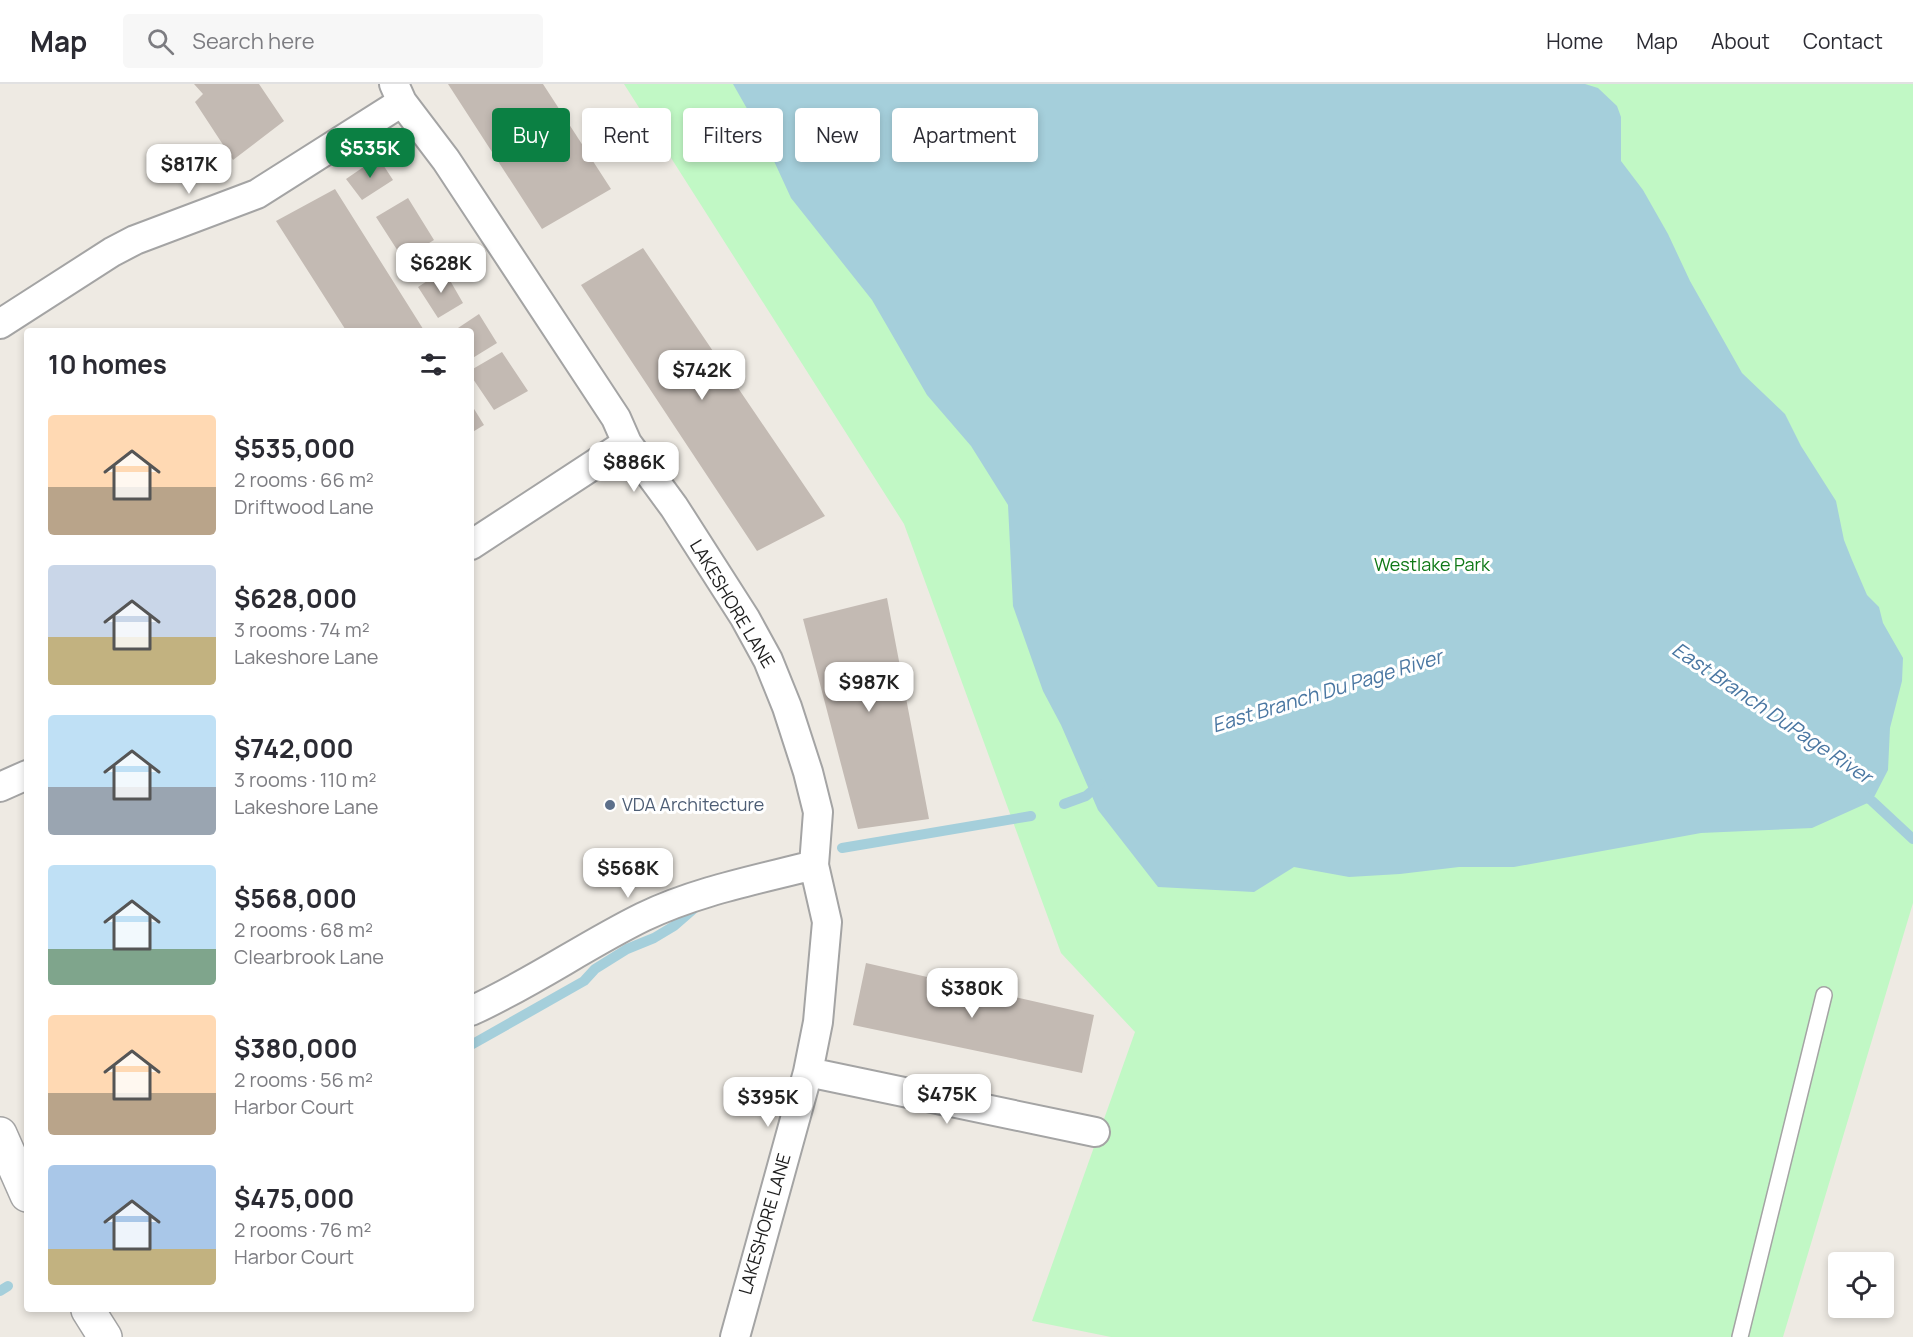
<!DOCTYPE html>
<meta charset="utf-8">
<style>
:root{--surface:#fff;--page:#f7f7f7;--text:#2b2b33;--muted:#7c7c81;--line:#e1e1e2;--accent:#0b8043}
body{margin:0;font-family:Manrope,sans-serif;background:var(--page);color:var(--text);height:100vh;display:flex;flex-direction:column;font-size:22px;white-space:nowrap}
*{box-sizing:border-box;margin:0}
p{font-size:20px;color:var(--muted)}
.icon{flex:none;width:33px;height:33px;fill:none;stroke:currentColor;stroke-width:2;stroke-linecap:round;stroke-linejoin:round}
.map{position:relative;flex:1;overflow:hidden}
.panel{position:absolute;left:24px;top:244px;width:450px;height:984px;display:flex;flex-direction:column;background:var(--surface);border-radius:6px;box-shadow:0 3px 9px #0003}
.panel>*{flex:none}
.top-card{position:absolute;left:492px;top:24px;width:570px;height:54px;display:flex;gap:12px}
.tools{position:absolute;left:1828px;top:1168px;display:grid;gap:12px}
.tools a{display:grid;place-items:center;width:66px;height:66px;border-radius:6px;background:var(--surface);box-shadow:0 3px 9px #0003;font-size:30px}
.price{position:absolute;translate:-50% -51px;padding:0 14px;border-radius:12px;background:#fff;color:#222;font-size:20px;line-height:39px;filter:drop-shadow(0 2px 3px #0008)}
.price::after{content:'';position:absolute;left:50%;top:36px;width:18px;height:14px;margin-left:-9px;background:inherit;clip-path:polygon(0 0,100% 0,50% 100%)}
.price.current{background:var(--accent);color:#fff}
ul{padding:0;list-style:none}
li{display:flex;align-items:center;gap:18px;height:150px;padding:0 24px}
li span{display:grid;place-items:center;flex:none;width:168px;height:120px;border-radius:6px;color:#555}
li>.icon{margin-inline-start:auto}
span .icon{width:72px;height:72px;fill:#fffc;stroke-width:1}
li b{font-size:26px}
h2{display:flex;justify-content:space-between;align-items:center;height:72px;padding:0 24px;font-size:26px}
.chip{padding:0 21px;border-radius:6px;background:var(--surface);box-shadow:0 3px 9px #0003;font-size:21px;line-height:54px}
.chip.current{background:var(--accent);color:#fff}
header{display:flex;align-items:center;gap:36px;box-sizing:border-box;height:84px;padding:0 30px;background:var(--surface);border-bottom:2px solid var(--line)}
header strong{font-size:28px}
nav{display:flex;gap:33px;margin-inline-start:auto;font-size:21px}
.search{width:420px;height:54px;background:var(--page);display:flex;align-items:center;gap:15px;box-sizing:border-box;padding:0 21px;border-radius:6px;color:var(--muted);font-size:22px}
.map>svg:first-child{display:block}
.park{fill:#c1f8c5}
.water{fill:#a5cfdb}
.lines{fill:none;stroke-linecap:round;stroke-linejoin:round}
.stream{stroke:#a5cfdb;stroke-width:10}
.building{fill:#c3bab3}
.service-casing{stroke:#a4a4a4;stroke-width:18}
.minor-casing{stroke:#a4a4a4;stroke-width:32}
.tertiary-casing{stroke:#a4a4a4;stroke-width:36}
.service{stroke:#fff;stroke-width:15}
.minor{stroke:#fff;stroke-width:28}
.tertiary{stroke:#fff;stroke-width:33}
.service-dot{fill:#5c6f8a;stroke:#fff;stroke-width:2}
.labels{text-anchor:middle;stroke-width:6;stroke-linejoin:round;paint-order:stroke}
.park-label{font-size:18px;fill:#0f7816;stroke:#fff}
.street-label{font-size:18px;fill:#1d1d1d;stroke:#fff}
.service-label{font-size:18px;fill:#4e5e75;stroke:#fff;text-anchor:start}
.water-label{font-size:20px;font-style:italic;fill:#4a77a2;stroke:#fff}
</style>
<header>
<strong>Map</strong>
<div class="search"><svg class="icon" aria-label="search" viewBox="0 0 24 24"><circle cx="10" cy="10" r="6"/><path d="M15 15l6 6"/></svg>Search here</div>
<nav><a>Home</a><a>Map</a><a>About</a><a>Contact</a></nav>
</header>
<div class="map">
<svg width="1913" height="1253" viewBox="0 0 1913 1253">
<rect width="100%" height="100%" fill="#eeeae3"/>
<path class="park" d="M 624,0 L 1913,0 L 1913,819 L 1783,1253 L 1111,1253 L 1032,1237 L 1135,948 L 1061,869 L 904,440 Z"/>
<path class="water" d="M 733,0 L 1585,0 L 1598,4 L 1617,22 L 1621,33 L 1621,77 L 1643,106 L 1668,150 L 1690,197 L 1742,289 L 1785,330 L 1801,362 L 1836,417 L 1844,456 L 1852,476 L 1867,511 L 1879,523 L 1883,539 L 1903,574 L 1902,597 L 1890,644 L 1888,686 L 1872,717 L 1812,744 L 1701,749 L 1514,783 L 1459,783 L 1400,790 L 1349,793 L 1294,783 L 1254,808 L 1158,803 L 1098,726 L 1061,641 L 1043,607 L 1013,522 L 1008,421 L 971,362 L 927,311 L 872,216 L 791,114 L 762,51 Z"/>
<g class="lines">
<path class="stream" d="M 1862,710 L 1872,717 L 1913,755
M 1064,720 L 1086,712 L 1100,700
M 842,764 L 1031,732
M 471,961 L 584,897 L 595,885 L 627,865 L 654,854 L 674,842 L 697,822
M 0,1207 L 8,1202"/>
</g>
<path class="building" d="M 194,0 L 259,0 L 284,37 L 233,76 L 195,18 L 203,10 Z
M 448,0 L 543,0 L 611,105 L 542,145 Z
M 378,73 L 393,96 L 362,116 L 346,95 Z
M 335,105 L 425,248 L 347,248 L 276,137 Z
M 408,114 L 434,156 L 403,175 L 376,133 Z
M 643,164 L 825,432 L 757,467 L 581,201 Z
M 444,186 L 463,219 L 438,234 L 418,203 Z
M 479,230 L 497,259 L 471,275 L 471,248 L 452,248 Z
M 502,268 L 528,307 L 494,326 L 471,292 L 471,286 Z
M 471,320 L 484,341 L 471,349 Z
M 887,514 L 929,735 L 858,745 L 803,535 Z
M 866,879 L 1094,931 L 1082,989 L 853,941 Z"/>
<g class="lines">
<g class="service-casing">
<path id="service" d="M 1740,1253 L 1824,911"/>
</g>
<g class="minor-casing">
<path id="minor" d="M 394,0 L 402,18 L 446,76 L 616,334 L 627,359 L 674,423 L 745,534 L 768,576 L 787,623 L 808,688 L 818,728 L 814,781 L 827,838 L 818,938 L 808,988 L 735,1253
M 0,240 L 112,168 L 135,156 L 257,110 L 402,18
M 471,461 L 627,359
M 0,703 L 27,691
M 471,927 C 531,900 584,862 643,833 C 697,807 756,796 814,781
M 808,988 L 1095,1048"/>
</g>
<g class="tertiary-casing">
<path id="tertiary" d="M 0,1050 L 27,1111
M 88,1226 L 105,1253"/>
</g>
<use href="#service" class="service"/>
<use href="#minor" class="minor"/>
<use href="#tertiary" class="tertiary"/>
</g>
<circle class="service-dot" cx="610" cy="721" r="6"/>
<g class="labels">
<g class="park-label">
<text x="1432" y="487">Westlake Park</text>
</g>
<g class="street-label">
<text transform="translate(732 520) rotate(59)" y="6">LAKESHORE LANE</text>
<text transform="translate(765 1140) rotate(-74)" y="6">LAKESHORE LANE</text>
</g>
<g class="service-label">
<text x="622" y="727">VDA Architecture</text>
</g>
<g class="water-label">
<text transform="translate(1327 607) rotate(-17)" y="7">East Branch Du Page River</text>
<text transform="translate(1772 629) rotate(34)" y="7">East Branch DuPage River</text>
</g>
</g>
</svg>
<div class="tools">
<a><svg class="icon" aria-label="locate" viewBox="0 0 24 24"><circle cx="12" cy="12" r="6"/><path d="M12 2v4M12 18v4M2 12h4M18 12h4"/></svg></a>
</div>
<b class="price current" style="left:370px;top:95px">$535K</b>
<b class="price" style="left:189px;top:111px">$817K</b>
<b class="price" style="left:441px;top:210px">$628K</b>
<b class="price" style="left:702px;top:317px">$742K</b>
<b class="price" style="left:634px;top:409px">$886K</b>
<b class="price" style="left:869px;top:629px">$987K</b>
<b class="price" style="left:628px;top:815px">$568K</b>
<b class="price" style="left:972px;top:935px">$380K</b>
<b class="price" style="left:947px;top:1041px">$475K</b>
<b class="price" style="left:768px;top:1044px">$395K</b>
<div class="top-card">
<a class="chip current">Buy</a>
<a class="chip">Rent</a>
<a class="chip">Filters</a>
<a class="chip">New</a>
<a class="chip">Apartment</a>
</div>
<section class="panel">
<h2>10 homes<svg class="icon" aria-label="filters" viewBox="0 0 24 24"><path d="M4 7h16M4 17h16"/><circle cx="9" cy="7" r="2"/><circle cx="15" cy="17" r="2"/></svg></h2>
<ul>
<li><span style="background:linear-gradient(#ffd9b3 60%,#b9a48a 0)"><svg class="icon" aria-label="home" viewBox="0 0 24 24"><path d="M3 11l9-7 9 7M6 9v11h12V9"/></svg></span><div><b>$535,000</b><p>2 rooms · 66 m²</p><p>Driftwood Lane</p></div></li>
<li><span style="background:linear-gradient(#c9d6e8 60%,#c2b280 0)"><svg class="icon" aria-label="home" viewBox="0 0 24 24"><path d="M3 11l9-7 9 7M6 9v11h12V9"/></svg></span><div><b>$628,000</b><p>3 rooms · 74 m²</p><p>Lakeshore Lane</p></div></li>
<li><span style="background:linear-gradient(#bfe0f5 60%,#9aa5b1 0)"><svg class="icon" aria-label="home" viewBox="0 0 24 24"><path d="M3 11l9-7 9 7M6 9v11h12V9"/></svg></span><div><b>$742,000</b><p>3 rooms · 110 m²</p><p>Lakeshore Lane</p></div></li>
<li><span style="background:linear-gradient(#bfe0f5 70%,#7fa58c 0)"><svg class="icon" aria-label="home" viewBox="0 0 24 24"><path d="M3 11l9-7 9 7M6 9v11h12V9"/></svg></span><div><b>$568,000</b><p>2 rooms · 68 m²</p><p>Clearbrook Lane</p></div></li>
<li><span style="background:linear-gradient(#ffd9b3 65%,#b9a48a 0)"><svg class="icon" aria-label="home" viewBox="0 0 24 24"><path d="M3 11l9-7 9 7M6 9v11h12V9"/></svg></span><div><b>$380,000</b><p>2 rooms · 56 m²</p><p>Harbor Court</p></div></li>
<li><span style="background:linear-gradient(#a9c7e8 70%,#c2b280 0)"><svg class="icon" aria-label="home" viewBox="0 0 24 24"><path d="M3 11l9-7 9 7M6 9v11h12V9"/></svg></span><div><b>$475,000</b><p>2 rooms · 76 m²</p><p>Harbor Court</p></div></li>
</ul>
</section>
</div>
